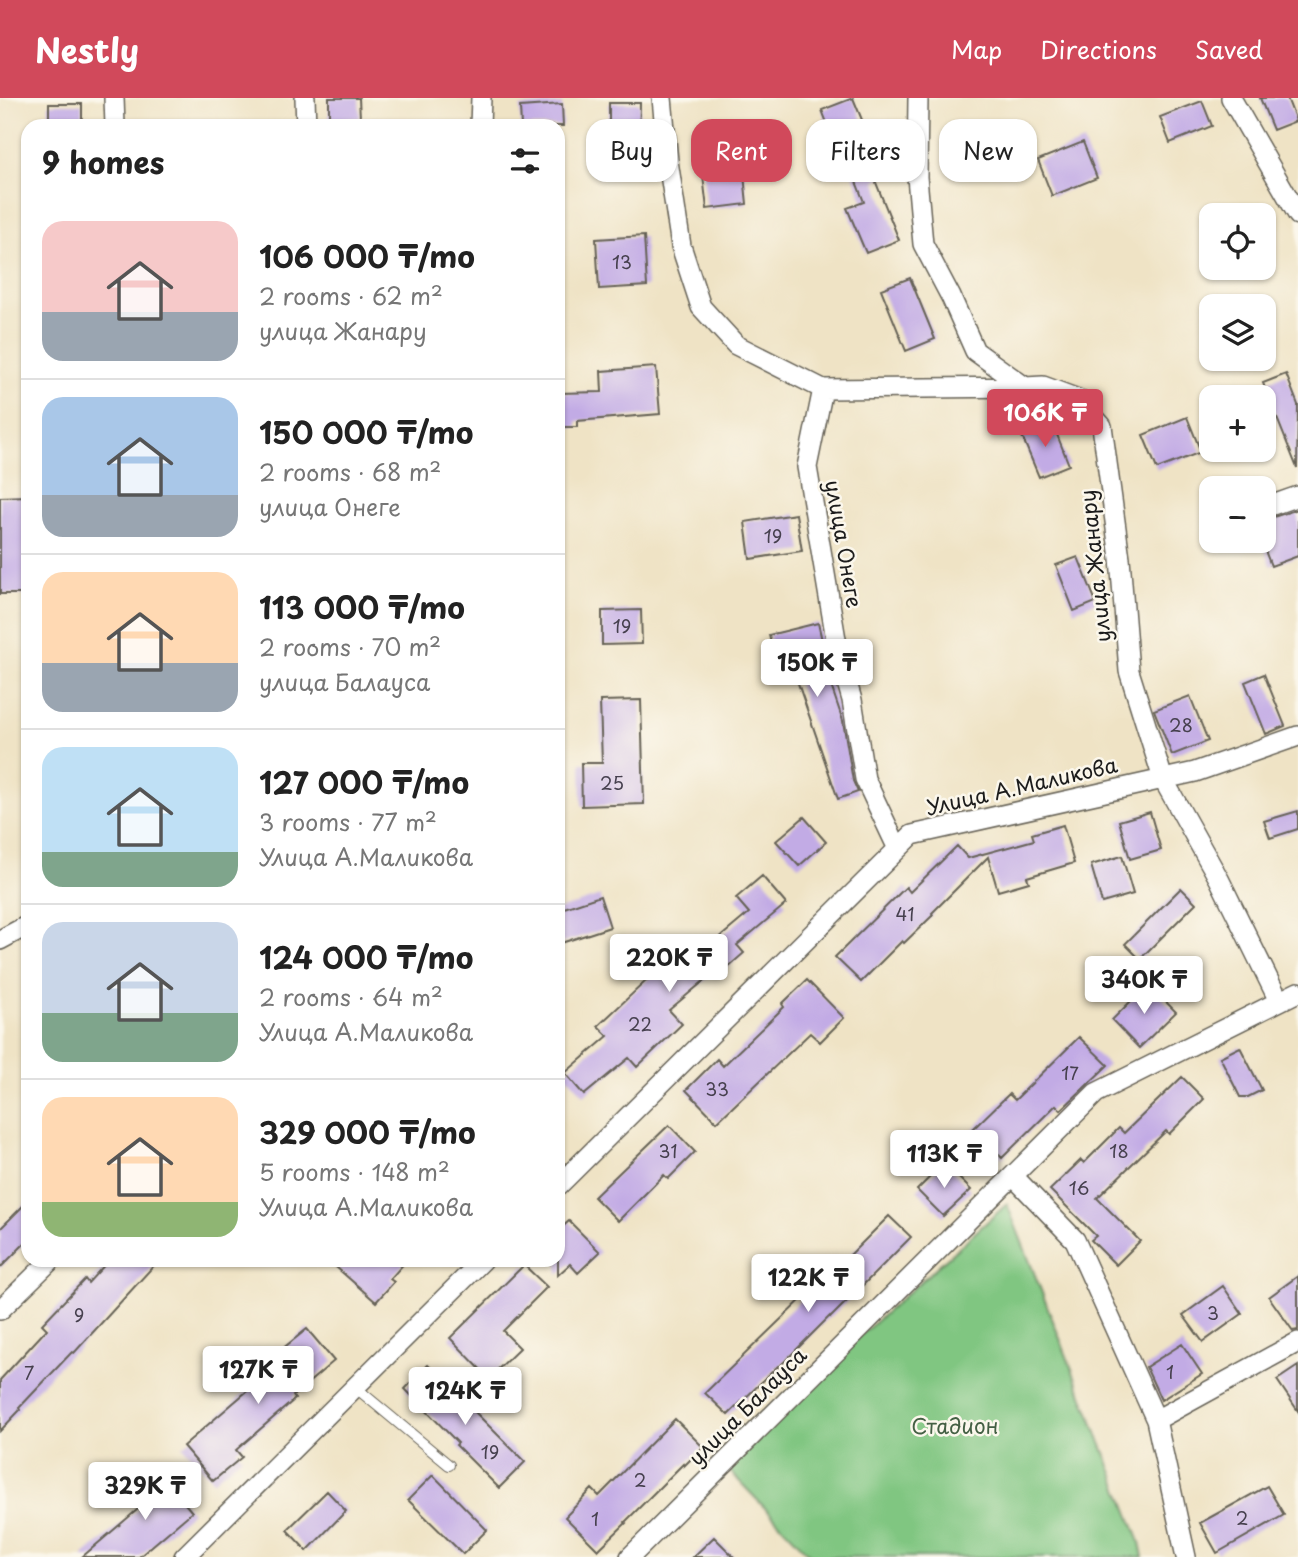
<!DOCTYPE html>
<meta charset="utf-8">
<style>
:root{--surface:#fff;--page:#f2f2f2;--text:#222;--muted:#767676;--line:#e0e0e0;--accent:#d1495b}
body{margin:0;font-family:"Playpen Sans",sans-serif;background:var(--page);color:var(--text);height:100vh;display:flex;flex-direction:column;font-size:26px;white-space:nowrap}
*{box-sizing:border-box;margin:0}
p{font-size:23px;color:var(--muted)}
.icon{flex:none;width:38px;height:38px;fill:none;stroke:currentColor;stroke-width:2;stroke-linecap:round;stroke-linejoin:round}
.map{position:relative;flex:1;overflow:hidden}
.panel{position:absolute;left:21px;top:21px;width:544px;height:1148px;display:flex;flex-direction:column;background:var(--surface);border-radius:21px;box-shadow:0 2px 5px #0004}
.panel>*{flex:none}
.guide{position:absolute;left:586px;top:21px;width:606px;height:63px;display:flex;gap:14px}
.buttons{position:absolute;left:1199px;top:105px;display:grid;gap:14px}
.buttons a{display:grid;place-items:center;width:77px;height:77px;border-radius:14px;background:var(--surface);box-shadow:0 2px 5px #0004;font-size:35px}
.price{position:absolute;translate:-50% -60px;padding:0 16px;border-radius:7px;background:#fff;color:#222;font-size:23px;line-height:46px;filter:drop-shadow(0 2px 4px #0008)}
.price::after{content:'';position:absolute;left:50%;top:42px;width:21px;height:16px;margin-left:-10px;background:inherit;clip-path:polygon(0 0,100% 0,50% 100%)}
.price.current{background:var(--accent);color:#fff}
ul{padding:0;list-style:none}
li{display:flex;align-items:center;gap:21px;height:175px;padding:0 21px}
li+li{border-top:2px solid var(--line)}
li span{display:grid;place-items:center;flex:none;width:196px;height:140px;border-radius:21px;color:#555}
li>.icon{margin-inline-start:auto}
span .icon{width:84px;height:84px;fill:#fffc;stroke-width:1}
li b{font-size:30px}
h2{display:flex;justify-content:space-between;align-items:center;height:84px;padding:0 21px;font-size:30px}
.pill{padding:0 24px;border-radius:21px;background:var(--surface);box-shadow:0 2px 5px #0004;font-size:24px;line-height:63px}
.pill.current{background:var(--accent);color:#fff}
header{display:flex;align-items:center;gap:42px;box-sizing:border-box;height:98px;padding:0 35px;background:var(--accent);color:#fff}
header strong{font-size:33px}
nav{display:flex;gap:38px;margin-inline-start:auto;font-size:24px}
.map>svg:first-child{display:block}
.park{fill:#80c681;stroke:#4e714e;stroke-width:2}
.building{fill:#c2abe5}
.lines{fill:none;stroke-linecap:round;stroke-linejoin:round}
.service-casing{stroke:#666257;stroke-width:12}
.minor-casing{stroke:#666257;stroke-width:22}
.service{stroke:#fff;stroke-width:10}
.minor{stroke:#fff;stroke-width:19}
.labels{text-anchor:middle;stroke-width:5;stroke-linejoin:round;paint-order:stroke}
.number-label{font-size:18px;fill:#46404e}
.street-label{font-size:21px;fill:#1c1c1c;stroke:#fbf7ec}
.park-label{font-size:21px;fill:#446044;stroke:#fbf7ec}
</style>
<header>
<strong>Nestly</strong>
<nav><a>Map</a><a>Directions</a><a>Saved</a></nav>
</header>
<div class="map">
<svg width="1298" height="1459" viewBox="0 0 1298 1459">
<rect width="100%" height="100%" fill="#fbf7ec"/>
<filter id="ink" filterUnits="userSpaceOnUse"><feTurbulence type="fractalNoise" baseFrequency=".0143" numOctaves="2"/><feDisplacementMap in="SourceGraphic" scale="14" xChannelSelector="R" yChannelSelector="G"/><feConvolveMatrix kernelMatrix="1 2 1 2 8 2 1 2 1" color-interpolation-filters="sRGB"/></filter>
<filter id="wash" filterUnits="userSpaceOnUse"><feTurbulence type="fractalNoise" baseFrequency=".00686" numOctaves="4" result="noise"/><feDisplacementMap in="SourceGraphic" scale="28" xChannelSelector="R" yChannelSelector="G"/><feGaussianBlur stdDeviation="1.57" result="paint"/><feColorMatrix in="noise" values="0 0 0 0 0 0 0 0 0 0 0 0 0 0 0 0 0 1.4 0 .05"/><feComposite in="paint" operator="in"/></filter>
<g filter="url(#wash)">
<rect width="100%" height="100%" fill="#efe3c5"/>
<path class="park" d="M 1007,1106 L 1140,1444 L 1143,1459 L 812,1459 L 720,1363 Z"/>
<g id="blocks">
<path class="building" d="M 329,0 L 359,0 L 360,20 L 329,21 Z
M 853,0 L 885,78 L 875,82 L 899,142 L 866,155 L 847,110 L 864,104 L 834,28 L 829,30 L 822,12 Z
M 1260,0 L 1287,0 L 1296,23 L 1273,32 Z
M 1202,3 L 1212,28 L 1170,45 L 1160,19 Z
M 609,5 L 640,5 L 639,49 L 609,49 Z
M 49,6 L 82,6 L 82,28 L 49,28 Z
M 562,6 L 563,28 L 521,28 L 520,9 Z
M 1083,44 L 1097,80 L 1052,98 L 1038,62 Z
M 742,57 L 747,106 L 707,111 L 701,61 Z
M 644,138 L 647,188 L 599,191 L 596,141 Z
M 910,180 L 935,241 L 906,253 L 881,191 Z
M 656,269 L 660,316 L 577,323 L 577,329 L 558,329 L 558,295 L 602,294 L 601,273 Z
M 1286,276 L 1298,307 L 1297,370 L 1263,285 Z
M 1187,319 L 1201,354 L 1157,371 L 1143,337 Z
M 1052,324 L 1069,367 L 1039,379 L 1021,336 Z
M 28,398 L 28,496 L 0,496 L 0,399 Z
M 1298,411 L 1298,458 L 1271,468 L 1264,450 L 1264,422 Z
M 796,416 L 802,453 L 750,461 L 745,424 Z
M 1078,459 L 1096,504 L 1074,513 L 1056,467 Z
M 641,512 L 642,546 L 602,547 L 602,513 Z
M 818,525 L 826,560 L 822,561 L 843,623 L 853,683 L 858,694 L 838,701 L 792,568 L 777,571 L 769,537 Z
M 1264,576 L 1285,628 L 1266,636 L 1245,584 Z
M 1190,598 L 1208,643 L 1172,657 L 1154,612 Z
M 641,602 L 644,706 L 582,708 L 581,665 L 602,665 L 600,603 Z
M 1298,713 L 1298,731 L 1270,740 L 1264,723 Z
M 1150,714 L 1161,752 L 1130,761 L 1119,723 Z
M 804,719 L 826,744 L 799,768 L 776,743 Z
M 1063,727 L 1074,765 L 1027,779 L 1029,784 L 998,793 L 988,759 L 932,815 L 933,817 L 904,845 L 902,843 L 861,884 L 835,859 L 906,789 L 910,794 L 957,748 L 968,760 L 1034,742 L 1032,736 Z
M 1122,758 L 1133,796 L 1102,805 L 1091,767 Z
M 762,778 L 786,806 L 737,847 L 744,855 L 720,876 L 717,872 L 669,912 L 682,926 L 637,969 L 629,960 L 584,997 L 565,975 L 608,938 L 598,928 L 662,868 L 654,858 L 669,845 L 687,867 L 749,815 L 736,800 Z
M 1181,790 L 1196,805 L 1140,861 L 1125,846 Z
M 600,798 L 610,829 L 558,846 L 558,812 Z
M 807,882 L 844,920 L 820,944 L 810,935 L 717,1024 L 686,992 L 717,961 L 723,968 L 784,909 L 782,906 Z
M 1148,886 L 1176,914 L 1139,950 L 1112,922 Z
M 1079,939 L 1108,967 L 1061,1012 L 1056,1007 L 1002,1060 L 973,1031 L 1009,996 L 1015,1002 Z
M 1240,949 L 1262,992 L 1248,999 L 1240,999 L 1220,959 Z
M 1182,979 L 1204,1001 L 1169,1036 L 1166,1033 L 1097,1100 L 1140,1143 L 1116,1167 L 1091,1142 L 1096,1138 L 1050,1092 L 1081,1062 L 1084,1065 L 1119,1030 L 1124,1035 Z
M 669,1027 L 695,1054 L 668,1081 L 664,1077 L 618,1123 L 594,1099 Z
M 944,1065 L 971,1092 L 943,1118 L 917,1092 Z
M 28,1103 L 28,1142 L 0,1170 L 0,1131 Z
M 889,1118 L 911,1139 L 831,1219 L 830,1218 L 779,1269 L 778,1268 L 728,1317 L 705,1295 L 808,1195 L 803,1190 L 834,1159 L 841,1166 Z
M 569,1123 L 600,1154 L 578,1175 L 570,1166 L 558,1177 L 558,1133 Z
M 109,1162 L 159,1162 L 74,1255 L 72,1254 L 19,1310 L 20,1312 L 0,1333 L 0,1282 L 47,1231 L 42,1226 L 85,1181 L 88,1185 Z
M 328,1162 L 407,1162 L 390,1181 L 394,1184 L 376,1204 Z
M 524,1167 L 547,1189 L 503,1233 L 520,1250 L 489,1280 L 450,1240 Z
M 1298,1178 L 1298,1232 L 1293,1233 L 1269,1199 Z
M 1223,1188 L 1242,1216 L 1203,1244 L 1183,1217 Z
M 307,1231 L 334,1263 L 293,1298 L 295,1301 L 236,1352 L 242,1359 L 213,1383 L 183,1348 L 287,1259 L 281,1252 Z
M 1182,1246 L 1202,1276 L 1161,1302 L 1146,1269 Z
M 428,1267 L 525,1364 L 499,1390 L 456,1347 L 458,1345 L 405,1291 Z
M 1298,1268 L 1298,1313 L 1277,1282 Z
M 675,1321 L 703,1349 L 684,1368 L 683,1366 L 625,1424 L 626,1425 L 598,1452 L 565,1419 L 592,1391 L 599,1398 Z
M 158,1374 L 192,1414 L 139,1459 L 82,1459 L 144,1406 L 134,1394 Z
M 433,1377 L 487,1432 L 463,1456 L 408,1402 Z
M 1267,1388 L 1284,1417 L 1217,1455 L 1200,1425 Z
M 327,1393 L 346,1413 L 307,1453 L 287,1432 Z
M 714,1439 L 734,1459 L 693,1459 Z"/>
</g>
</g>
<g filter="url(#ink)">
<use href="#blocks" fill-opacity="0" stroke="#666257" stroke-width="2"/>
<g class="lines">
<g class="service-casing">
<path id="service" d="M 355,1289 L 449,1367"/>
</g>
<g class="minor-casing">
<path id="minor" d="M 114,0 L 115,28
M 305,0 L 306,28
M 662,0 L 668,63 L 681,148 L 701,209 L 736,247 L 823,291 L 807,369 L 838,553 L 852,602 L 865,681 L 898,751
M 918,0 L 917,79 L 923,146 L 951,199 L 975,253 L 1025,289 L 1043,288 L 1078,301 L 1102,328 L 1120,460 L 1129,573 L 1163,681 L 1219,781 L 1279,903
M 1231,0 L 1298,117
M 480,28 L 481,0
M 823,291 L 1025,289
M 1264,410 L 1298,398
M 0,842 L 28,827
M 1013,1078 L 1075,1142 L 1156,1322 L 1186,1459
M 558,1088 L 912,737 L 1195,674 L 1298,638
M 0,1212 L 51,1162
M 1156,1322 L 1298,1244
M 184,1459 L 483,1162
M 630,1459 L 1096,995 L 1298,894"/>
</g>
<use href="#service" class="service"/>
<use href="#minor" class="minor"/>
</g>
</g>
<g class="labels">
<g class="number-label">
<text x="622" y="171">13</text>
<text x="773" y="445">19</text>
<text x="622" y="535">19</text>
<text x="1181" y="634">28</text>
<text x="612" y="692">25</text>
<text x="905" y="823">41</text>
<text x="640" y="933">22</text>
<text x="1070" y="982">17</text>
<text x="717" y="998">33</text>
<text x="668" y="1060">31</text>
<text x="1119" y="1060">18</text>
<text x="1079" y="1097">16</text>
<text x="1213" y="1222">3</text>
<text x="79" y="1224">9</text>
<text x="1170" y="1281">1</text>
<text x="29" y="1282">7</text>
<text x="490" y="1361">19</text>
<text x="640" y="1389">2</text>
<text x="1242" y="1427">2</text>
<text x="595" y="1428">1</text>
</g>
<g class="street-label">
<text transform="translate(843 446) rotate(80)" y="7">улица Онеге</text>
<text transform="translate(1096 468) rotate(-96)" y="7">улица Жанару</text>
<text transform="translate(1022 689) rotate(-13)" y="7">Улица А.Маликова</text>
<text transform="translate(748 1309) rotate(-45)" y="7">улица Балауса</text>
</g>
<g class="park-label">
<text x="955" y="1336">Стадион</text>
</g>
</g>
</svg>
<div class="buttons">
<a><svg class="icon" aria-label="locate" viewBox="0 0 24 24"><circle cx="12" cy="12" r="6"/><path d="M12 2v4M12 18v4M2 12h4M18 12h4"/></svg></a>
<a><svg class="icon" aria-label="layers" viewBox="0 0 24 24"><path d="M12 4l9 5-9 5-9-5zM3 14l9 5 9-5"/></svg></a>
<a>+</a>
<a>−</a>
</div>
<b class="price current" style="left:1045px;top:351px">106K ₸</b>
<b class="price" style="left:817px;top:601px">150K ₸</b>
<b class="price" style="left:669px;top:896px">220K ₸</b>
<b class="price" style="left:1144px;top:918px">340K ₸</b>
<b class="price" style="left:944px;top:1092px">113K ₸</b>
<b class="price" style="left:808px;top:1216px">122K ₸</b>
<b class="price" style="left:258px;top:1308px">127K ₸</b>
<b class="price" style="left:465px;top:1329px">124K ₸</b>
<b class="price" style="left:145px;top:1424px">329K ₸</b>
<div class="guide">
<a class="pill">Buy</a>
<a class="pill current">Rent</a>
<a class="pill">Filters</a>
<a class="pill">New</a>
</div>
<section class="panel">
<h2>9 homes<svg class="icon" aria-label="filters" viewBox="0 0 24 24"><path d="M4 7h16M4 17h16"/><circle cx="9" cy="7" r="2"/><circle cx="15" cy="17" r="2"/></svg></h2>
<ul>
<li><span style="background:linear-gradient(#f6c9c9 65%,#9aa5b1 0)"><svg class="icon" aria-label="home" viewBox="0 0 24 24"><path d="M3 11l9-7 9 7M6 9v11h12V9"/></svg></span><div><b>106 000 ₸/mo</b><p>2 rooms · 62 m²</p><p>улица Жанару</p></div></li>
<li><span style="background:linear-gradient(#a9c7e8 70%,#9aa5b1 0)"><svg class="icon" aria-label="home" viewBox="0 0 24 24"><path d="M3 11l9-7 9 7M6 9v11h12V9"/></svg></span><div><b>150 000 ₸/mo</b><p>2 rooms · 68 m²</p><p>улица Онеге</p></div></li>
<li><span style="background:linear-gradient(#ffd9b3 65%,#9aa5b1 0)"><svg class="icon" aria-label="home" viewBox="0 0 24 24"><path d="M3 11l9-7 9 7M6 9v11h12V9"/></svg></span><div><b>113 000 ₸/mo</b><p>2 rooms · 70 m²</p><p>улица Балауса</p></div></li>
<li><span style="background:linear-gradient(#bfe0f5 75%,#7fa58c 0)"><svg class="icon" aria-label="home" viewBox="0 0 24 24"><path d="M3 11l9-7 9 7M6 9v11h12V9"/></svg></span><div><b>127 000 ₸/mo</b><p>3 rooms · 77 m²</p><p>Улица А.Маликова</p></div></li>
<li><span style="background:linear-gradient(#c9d6e8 65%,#7fa58c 0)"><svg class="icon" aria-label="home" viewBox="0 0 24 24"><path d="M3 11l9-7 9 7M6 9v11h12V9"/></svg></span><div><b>124 000 ₸/mo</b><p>2 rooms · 64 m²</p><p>Улица А.Маликова</p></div></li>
<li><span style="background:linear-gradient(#ffd9b3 75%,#8fb573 0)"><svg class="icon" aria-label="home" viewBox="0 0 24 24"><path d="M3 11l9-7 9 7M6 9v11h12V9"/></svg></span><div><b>329 000 ₸/mo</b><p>5 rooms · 148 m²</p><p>Улица А.Маликова</p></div></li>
</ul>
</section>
</div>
